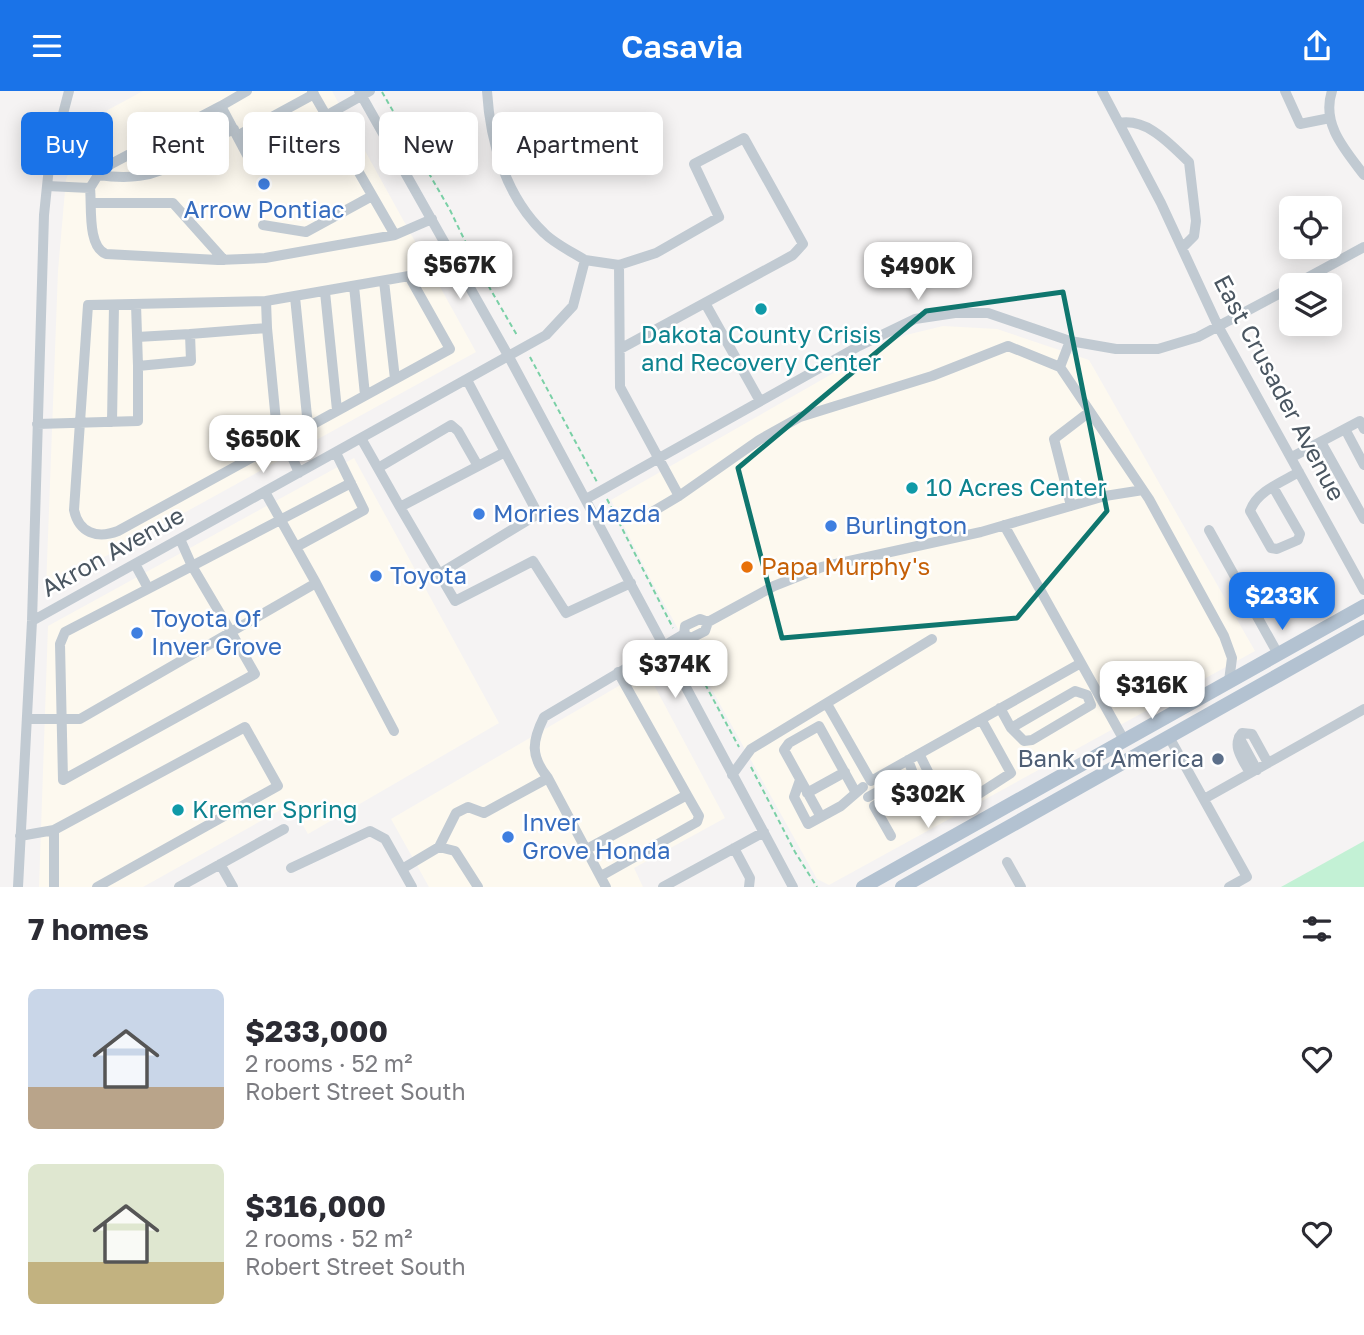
<!DOCTYPE html>
<meta charset="utf-8">
<style>
:root{--surface:#fff;--page:#f2f2f3;--text:#2b2b33;--muted:#7c7c81;--accent:#1a73e8}
body{margin:0;font-family:"Golos Text",sans-serif;background:var(--page);color:var(--text);height:100vh;display:flex;flex-direction:column;font-size:26px;white-space:nowrap}
*{box-sizing:border-box;margin:0}
p{font-size:23px;color:var(--muted)}
.icon{flex:none;width:38px;height:38px;fill:none;stroke:currentColor;stroke-width:2;stroke-linecap:round;stroke-linejoin:round}
.map{position:relative;height:796px;overflow:hidden}
.details{display:flex;flex-direction:column;background:var(--surface);flex:1}
.details>*{flex:none}
.banner{position:absolute;left:21px;top:21px;width:700px;height:63px;display:flex;gap:14px}
.tools{position:absolute;left:1279px;top:105px;display:grid;gap:14px}
.tools a{display:grid;place-items:center;width:63px;height:63px;border-radius:10px;background:var(--surface);box-shadow:0 4px 18px #0003;font-size:35px}
.price{position:absolute;translate:-50% -60px;padding:0 16px;border-radius:14px;background:#fff;color:#222;font-size:23px;line-height:46px;filter:drop-shadow(0 2px 4px #0008)}
.price::after{content:'';position:absolute;left:50%;top:42px;width:21px;height:16px;margin-left:-10px;background:inherit;clip-path:polygon(0 0,100% 0,50% 100%)}
.price.active{background:var(--accent);color:#fff}
ul{padding:0;list-style:none}
li{display:flex;align-items:center;gap:21px;height:175px;padding:0 28px}
li span{display:grid;place-items:center;flex:none;width:196px;height:140px;border-radius:10px;color:#555}
li>.icon{margin-inline-start:auto}
span .icon{width:84px;height:84px;fill:#fffc;stroke-width:1}
li b{font-size:30px}
h2{display:flex;justify-content:space-between;align-items:center;height:84px;padding:0 28px;font-size:30px}
.chip{padding:0 24px;border-radius:10px;background:var(--surface);box-shadow:0 4px 18px #0003;font-size:24px;line-height:63px}
.chip.active{background:var(--accent);color:#fff}
header{display:flex;justify-content:space-between;align-items:center;height:91px;padding:0 28px;background:var(--accent);color:#fff;font-size:32px;font-weight:600}
.map>svg:first-child{display:block}
.commercial{fill:#fdf9ef}
.green{fill:#c3f1d5}
.lines{fill:none;stroke-linecap:round;stroke-linejoin:round}
.path{stroke:#7ad0a6;stroke-width:2;stroke-dasharray:5 3.5;stroke-linecap:butt}
.minor{stroke:#c1cad2;stroke-width:10}
.major{stroke:#b3c2d1;stroke-width:14}
.marked{fill:none;stroke:#0f766e;stroke-width:5;stroke-linejoin:round}
.shop-dot{fill:#3f7fe0;stroke:#fff;stroke-width:2.5}
.culture-dot{fill:#0f9aa8;stroke:#fff;stroke-width:2.5}
.food-dot{fill:#e8710a;stroke:#fff;stroke-width:2.5}
.service-dot{fill:#5c6f8a;stroke:#fff;stroke-width:2.5}
.labels{text-anchor:middle;stroke-width:5;stroke-linejoin:round;paint-order:stroke}
.shop-label{font-size:24px;fill:#366cbe;stroke:#fff;text-anchor:start}
.culture-label{font-size:24px;fill:#0d838f;stroke:#fff;text-anchor:start}
.street-label{font-size:24px;fill:#4a5661;stroke:#fff}
.food-label{font-size:24px;fill:#c56008;stroke:#fff;text-anchor:start}
.service-label{font-size:24px;fill:#4e5e75;stroke:#fff;text-anchor:end}
</style>
<header><svg class="icon" aria-label="menu" viewBox="0 0 24 24"><path d="M4 6h16M4 12h16M4 18h16"/></svg>Casavia<svg class="icon" aria-label="share" viewBox="0 0 24 24"><path d="M12 15V3M7 8l5-5 5 5M5 13v7h14v-7"/></svg></header>
<div class="map">
<svg width="1364" height="796" viewBox="0 0 1364 796">
<rect width="100%" height="100%" fill="#f5f3f3"/>
<path class="commercial" d="M 143,0 L 332,0 L 476,261 L 46,498 L 58,180 L 66,88 L 95,26 Z
M 943,235 L 997,238 L 1089,269 L 1255,560 L 829,794 L 817,788 L 651,489 L 611,409 L 881,255 L 906,244 Z
M 354,367 L 499,632 L 308,743 L 291,713 L 143,796 L 39,796 L 48,535 Z
M 646,579 L 725,727 L 634,777 L 643,796 L 429,796 L 391,728 Z"/>
<path class="green" d="M 1364,750 L 1364,796 L 1281,796 Z"/>
<g class="lines">
<path class="path" d="M 382,1 L 450,119 L 477,175 L 518,246
M 530,266 L 597,391
M 607,408 L 673,537
M 685,556 L 739,656
M 751,676 L 795,761 L 817,796"/>
<path class="minor" d="M 247,0 L 221,15 L 247,64 L 253,66 L 370,0
M 312,0 L 395,144 L 432,128
M 359,0 L 509,266 L 793,796
M 1102,0 L 1161,112 L 1218,235 L 1364,499
M 1285,0 L 1300,33 L 1330,27
M 1332,0 C 1321,33 1345,59 1364,84
M 1119,32 C 1147,27 1169,52 1189,71 L 1196,130 L 1194,145 L 1182,157
M 237,45 L 314,3
M 98,84 C 127,88 153,87 178,70 C 187,63 189,52 202,48 C 214,44 221,45 234,38
M 47,95 L 90,97 L 98,84 L 111,73 L 221,15
M 90,97 C 92,115 87,155 106,163 L 218,169 L 265,167 L 395,144
M 91,112 L 173,112 L 224,169
M 263,134 L 306,141 L 372,105
M 585,169 L 619,174 L 620,296 L 679,405 L 759,349 L 800,326 L 932,285 L 1008,255 L 1060,276
M 619,174 L 656,162 L 719,126 L 694,73 L 744,47 L 803,153 L 793,164 L 620,258
M 384,190 L 395,288
M 1294,194 L 1364,156
M 354,195 L 365,304
M 325,201 L 337,319
M 295,206 L 308,335
M 266,210 L 88,214 L 74,419 C 79,442 97,448 118,440 L 450,258 L 409,185 L 266,210 L 267,237
M 705,212 L 760,310
M 136,213 L 138,275
M 137,246 L 190,243
M 1070,250 L 1060,276 L 1149,408 L 1224,545 L 1232,567 L 1229,590
M 112,331 L 114,214
M 37,333 L 138,330 L 138,275 L 191,270 L 190,243 L 267,237 L 278,351 L 293,368 L 299,382
M 1345,338 L 1364,374
M 362,349 L 400,416 L 505,361 L 467,289
M 1321,351 L 1364,428
M 1292,366 L 1360,330 L 1364,338
M 378,377 L 451,334 L 458,340 L 478,375
M 1273,396 L 1300,443 L 1298,449 L 1277,458 L 1271,457 L 1250,420 C 1257,400 1282,391 1299,381
M 586,408 L 859,255 L 915,228 L 955,222 L 988,222 L 1070,250 L 1116,258 L 1158,258 L 1198,246 L 1292,196
M 1071,415 L 1054,348 L 1088,322
M 400,416 L 455,510 L 533,470 L 566,522 L 631,492
M 647,424 L 679,405
M 1004,434 L 1124,649
M 1209,439 L 1278,563
M 180,448 L 192,475 L 351,392
M 296,456 L 364,419 L 336,362
M 135,473 L 148,497
M 439,483 L 538,423 L 505,361
M 316,492 L 394,640
M 32,530 L 546,244 L 573,215 L 585,169 C 572,161 555,153 544,142 C 506,106 490,51 487,0
M 684,543 L 691,547 L 705,540 L 708,531 L 774,495 L 822,476 L 981,441 L 1105,405 L 1143,399
M 827,613 L 871,690 L 1081,572
M 1000,617 L 1011,637 L 1075,600 L 1087,604 L 1091,614 L 1032,649 L 1024,650 L 1011,637
M 27,628 L 80,628 L 231,541 L 255,583 L 63,689 L 60,553 L 65,541 L 192,475 L 231,541 L 316,492 L 265,401
M 1169,646 L 1247,786 L 1229,796
M 1239,646 L 1257,679
M 919,663 C 930,682 938,712 963,713 L 1011,682 L 981,628
M 1250,682 C 1243,669 1231,655 1242,642 L 1252,643 L 1268,672
M 732,684 L 751,658 L 932,548
M 548,687 C 530,665 532,650 544,626 L 684,543 L 685,535 L 700,528 L 708,531
M 800,689 L 794,706 L 808,733 L 841,715 L 863,696
M 807,702 L 845,681
M 868,706 L 895,691
M 1204,708 L 1364,618
M 821,726 L 784,659 L 789,652 L 819,635 L 856,702
M 54,739 L 245,636 L 278,695 L 97,796
M 20,745 L 54,739 L 54,796
M 891,745 L 874,715 L 916,690 L 908,669
M 439,756 L 455,760 L 478,796
M 734,757 L 750,787 L 749,796
M 587,758 L 687,704 L 618,581
M 1007,771 L 1021,796
M 220,773 L 233,796
M 291,777 L 370,740 L 385,748 L 412,796
M 402,778 L 439,756 L 456,722 L 468,716 L 484,722 L 548,687 L 606,796
M 601,785 L 697,731 L 699,725 L 687,704
M 18,796 L 32,530 L 44,124 L 49,76 L 69,0
M 179,796 L 284,738
M 663,796 L 764,741"/>
<path class="major" d="M 863,796 L 1364,515
M 902,796 L 1364,536"/>
</g>
<path class="marked" d="M 1063,201 L 1107,420 L 1017,527 L 782,547 L 738,377 L 926,220 Z"/>
<g class="shop-dot">
<circle cx="264" cy="93" r="7"/>
<circle cx="479" cy="423" r="7"/>
<circle cx="831" cy="435" r="7"/>
<circle cx="376" cy="485" r="7"/>
<circle cx="137" cy="542" r="7"/>
<circle cx="508" cy="746" r="7"/>
</g>
<g class="culture-dot">
<circle cx="761" cy="218" r="7"/>
<circle cx="912" cy="397" r="7"/>
<circle cx="178" cy="719" r="7"/>
</g>
<circle class="food-dot" cx="747" cy="476" r="7"/>
<circle class="service-dot" cx="1218" cy="668" r="7"/>
<g class="labels">
<g class="shop-label">
<text x="264" y="127" text-anchor="middle">Arrow Pontiac</text>
<text x="493" y="431">Morries Mazda</text>
<text x="845" y="443">Burlington</text>
<text x="390" y="493">Toyota</text>
<text x="151" y="536">Toyota Of<tspan x="151" dy="28">Inver Grove</tspan></text>
<text x="522" y="740">Inver<tspan x="522" dy="28">Grove Honda</tspan></text>
</g>
<g class="culture-label">
<text x="761" y="252" text-anchor="middle">Dakota County Crisis<tspan x="761" dy="28">and Recovery Center</tspan></text>
<text x="926" y="405">10 Acres Center</text>
<text x="192" y="727">Kremer Spring</text>
</g>
<g class="street-label">
<text transform="translate(1279 297) rotate(62)" y="8">East Crusader Avenue</text>
<text transform="translate(113 461) rotate(-29)" y="8">Akron Avenue</text>
</g>
<g class="food-label">
<text x="761" y="484">Papa Murphy's</text>
</g>
<g class="service-label">
<text x="1204" y="676">Bank of America</text>
</g>
</g>
</svg>
<div class="tools">
<a><svg class="icon" aria-label="locate" viewBox="0 0 24 24"><circle cx="12" cy="12" r="6"/><path d="M12 2v4M12 18v4M2 12h4M18 12h4"/></svg></a>
<a><svg class="icon" aria-label="layers" viewBox="0 0 24 24"><path d="M12 4l9 5-9 5-9-5zM3 14l9 5 9-5"/></svg></a>
</div>
<b class="price" style="left:460px;top:210px">$567K</b>
<b class="price" style="left:918px;top:211px">$490K</b>
<b class="price" style="left:263px;top:384px">$650K</b>
<b class="price active" style="left:1282px;top:541px">$233K</b>
<b class="price" style="left:675px;top:609px">$374K</b>
<b class="price" style="left:1152px;top:630px">$316K</b>
<b class="price" style="left:928px;top:739px">$302K</b>
<div class="banner">
<a class="chip active">Buy</a>
<a class="chip">Rent</a>
<a class="chip">Filters</a>
<a class="chip">New</a>
<a class="chip">Apartment</a>
</div>
</div>
<section class="details">
<h2>7 homes<svg class="icon" aria-label="filters" viewBox="0 0 24 24"><path d="M4 7h16M4 17h16"/><circle cx="9" cy="7" r="2"/><circle cx="15" cy="17" r="2"/></svg></h2>
<ul>
<li><span style="background:linear-gradient(#c9d6e8 70%,#b9a48a 0)"><svg class="icon" aria-label="home" viewBox="0 0 24 24"><path d="M3 11l9-7 9 7M6 9v11h12V9"/></svg></span><div><b>$233,000</b><p>2 rooms · 52 m²</p><p>Robert Street South</p></div><svg class="icon" aria-label="heart" viewBox="0 0 24 24"><path d="M12 20l-8-8c-3-5 5-10 8-4 3-6 11-1 8 4z"/></svg></li>
<li><span style="background:linear-gradient(#dfe7d0 70%,#c2b280 0)"><svg class="icon" aria-label="home" viewBox="0 0 24 24"><path d="M3 11l9-7 9 7M6 9v11h12V9"/></svg></span><div><b>$316,000</b><p>2 rooms · 52 m²</p><p>Robert Street South</p></div><svg class="icon" aria-label="heart" viewBox="0 0 24 24"><path d="M12 20l-8-8c-3-5 5-10 8-4 3-6 11-1 8 4z"/></svg></li>
</ul>
</section>
